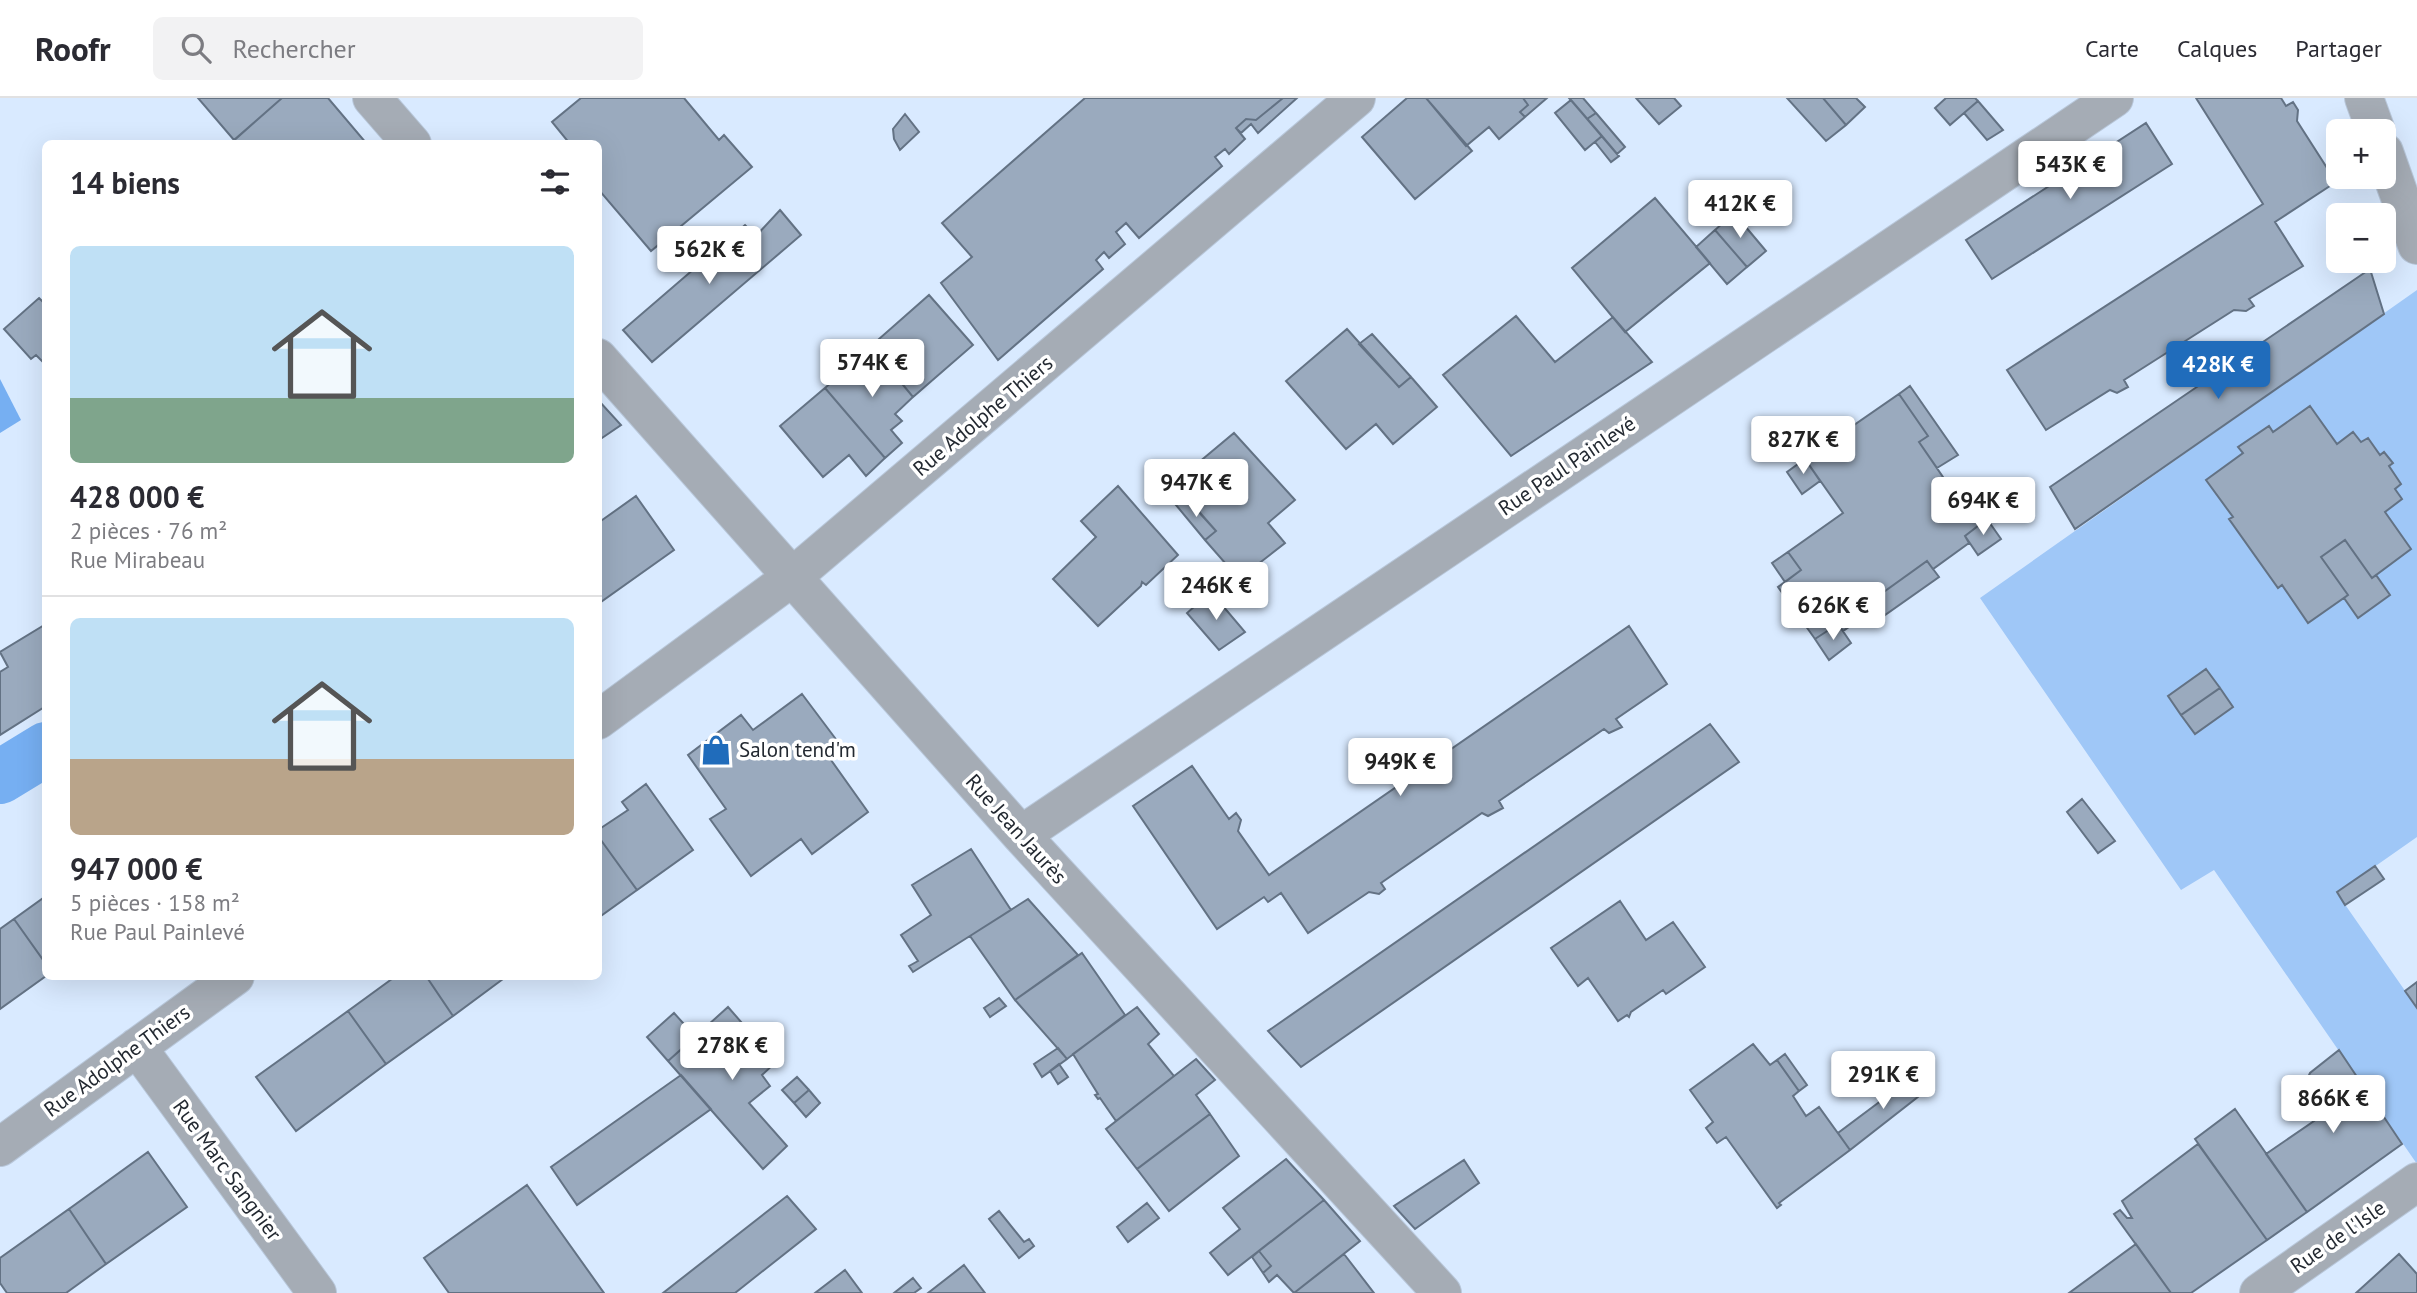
<!DOCTYPE html>
<html lang="fr">
<meta charset="utf-8">
<style>
:root{--surface:#fff;--page:#f2f2f3;--text:#2b2b33;--muted:#7c7c81;--line:#e1e1e2;--accent:#206cbb}
body{margin:0;font-family:"PT Sans",sans-serif;background:var(--page);color:var(--text);height:100vh;display:flex;flex-direction:column;font-size:26px;white-space:nowrap}
*{box-sizing:border-box;margin:0}
p{font-size:23px;color:var(--muted)}
.icon{flex:none;width:38px;height:38px;fill:none;stroke:currentColor;stroke-width:2;stroke-linecap:round;stroke-linejoin:round}
.map{position:relative;flex:1;overflow:hidden}
.sheet{position:absolute;left:42px;top:42px;width:560px;height:840px;display:flex;flex-direction:column;background:var(--surface);border-radius:10px;box-shadow:0 7px 28px #0002}
.sheet>*{flex:none}
.tools{position:absolute;left:2326px;top:21px;display:grid;gap:14px}
.tools a{display:grid;place-items:center;width:70px;height:70px;border-radius:10px;background:var(--surface);box-shadow:0 7px 28px #0002;font-size:35px}
.price{position:absolute;translate:-50% -60px;padding:0 16px;border-radius:7px;background:#fff;color:#222;font-size:23px;line-height:46px;filter:drop-shadow(0 2px 4px #0008)}
.price::after{content:'';position:absolute;left:50%;top:42px;width:21px;height:16px;margin-left:-10px;background:inherit;clip-path:polygon(0 0,100% 0,50% 100%)}
.price.on{background:var(--accent);color:#fff}
ul{padding:0;list-style:none}
li{display:grid;align-content:center;gap:14px;height:371px;padding:0 28px}
li+li{border-top:2px solid var(--line)}
li span{display:grid;place-items:center;height:217px;border-radius:10px;color:#555}
li>.icon{margin-inline-start:auto}
span .icon{width:126px;height:126px;fill:#fffc;stroke-width:1}
li b{font-size:30px}
h2{display:flex;justify-content:space-between;align-items:center;height:84px;padding:0 28px;font-size:30px}
header{display:flex;align-items:center;gap:42px;box-sizing:border-box;height:98px;padding:0 35px;background:var(--surface);border-bottom:2px solid var(--line)}
header strong{font-size:33px}
nav{display:flex;gap:38px;margin-inline-start:auto;font-size:24px}
.search{width:490px;height:63px;background:var(--page);display:flex;align-items:center;gap:18px;box-sizing:border-box;padding:0 24px;border-radius:10px;color:var(--muted);font-size:26px}
.map>svg:first-child{display:block}
.green{fill:#9fc7f7}
.water{fill:#76aff2}
.lines{fill:none;stroke-linecap:round;stroke-linejoin:round}
.canal{stroke:#76aff2;stroke-width:54}
.building{fill:#9aaabe;stroke:#637284;stroke-width:2}
.minor-casing{stroke:#b8c7da;stroke-width:40}
.minor{stroke:#a5acb5;stroke-width:38}
.labels{text-anchor:middle;stroke-width:7;stroke-linejoin:round;paint-order:stroke}
.street-label{font-size:21px;fill:#232931;stroke:#fff}
.poi-label{font-size:21px;fill:#232931;stroke:#fff;text-anchor:start}
</style>
<header>
<strong>Roofr</strong>
<div class="search"><svg class="icon" aria-label="search" viewBox="0 0 24 24"><circle cx="10" cy="10" r="6"/><path d="M15 15l6 6"/></svg>Rechercher</div>
<nav><a>Carte</a><a>Calques</a><a>Partager</a></nav>
</header>
<div class="map">
<svg width="2417" height="1195" viewBox="0 0 2417 1195">
<rect width="100%" height="100%" fill="#d9eaff"/>
<path class="green" d="M 2417,192 L 2417,739 L 2337,795 L 2417,910 L 2417,1066 L 2214,772 L 2181,792 L 1980,500 Z"/>
<path class="water" d="M 0,281 L 21,322 L 0,335 Z"/>
<g class="lines">
<path class="canal" d="M 0,679 L 46,651"/>
</g>
<path class="building" d="M 198,0 L 282,0 L 234,42 Z
M 282,0 L 328,0 L 367,46 L 230,46 Z
M 581,0 L 684,0 L 719,42 L 724,37 L 752,69 L 651,153 L 598,91 L 598,46 L 570,46 L 552,24 Z
M 1085,0 L 1283,0 L 1256,22 L 1246,21 L 1236,30 L 1245,41 L 1229,56 L 1225,51 L 1215,59 L 1222,68 L 1139,140 L 1126,125 L 1116,134 L 1125,146 L 1109,160 L 1104,154 L 1096,162 L 1103,171 L 998,262 L 941,185 L 972,159 L 942,125 Z
M 1283,0 L 1297,0 L 1258,35 L 1251,26 L 1241,35 L 1236,30 L 1246,21 L 1256,22 Z
M 1407,0 L 1426,0 L 1472,53 L 1415,101 L 1362,39 Z
M 1426,0 L 1523,0 L 1528,7 L 1520,14 L 1525,19 L 1499,41 L 1489,29 L 1466,48 Z
M 1547,0 L 1525,19 L 1520,14 L 1528,7 L 1523,0 Z
M 1569,0 L 1583,0 L 1596,15 L 1587,21 Z
M 1636,0 L 1674,0 L 1681,8 L 1659,26 Z
M 1787,0 L 1823,0 L 1846,27 L 1826,43 Z
M 1823,0 L 1856,0 L 1865,9 L 1846,27 Z
M 1946,0 L 1975,0 L 1978,3 L 1950,27 L 1935,10 Z
M 2196,0 L 2281,0 L 2286,8 L 2293,4 L 2298,12 L 2297,23 L 2336,84 L 2275,124 L 2303,168 L 2249,201 L 2254,208 L 2246,213 L 2234,212 L 2124,282 L 2128,289 L 2117,295 L 2110,292 L 2046,332 L 2007,272 L 2263,106 Z
M 1571,2 L 1602,38 L 1585,52 L 1555,15 Z
M 1978,3 L 2003,32 L 1987,42 L 1964,15 Z
M 1596,15 L 1625,49 L 1617,56 L 1587,21 Z
M 905,16 L 919,34 L 900,52 L 894,41 L 893,31 Z
M 2146,25 L 2172,66 L 1992,181 L 1966,142 Z
M 1602,38 L 1619,58 L 1611,64 L 1595,44 Z
M 1655,100 L 1710,165 L 1625,234 L 1572,170 Z
M 780,112 L 801,137 L 652,264 L 623,232 L 745,127 L 756,138 Z
M 1734,115 L 1766,153 L 1747,169 L 1715,132 Z
M 1715,132 L 1747,169 L 1727,186 L 1696,149 Z
M 2370,171 L 2384,216 L 2075,431 L 2050,389 Z
M 929,197 L 973,247 L 913,299 L 871,248 Z
M 39,200 L 46,207 L 46,267 L 36,257 L 31,261 L 4,231 Z
M 1516,218 L 1555,264 L 1613,219 L 1652,264 L 1511,358 L 1443,277 Z
M 1347,231 L 1399,289 L 1411,279 L 1437,309 L 1393,346 L 1376,326 L 1346,351 L 1286,283 Z
M 1372,236 L 1411,279 L 1399,289 L 1359,246 Z
M 871,248 L 913,299 L 895,316 L 902,323 L 891,332 L 902,345 L 885,360 L 825,290 Z
M 1910,288 L 1958,357 L 1937,370 L 1919,344 L 1928,338 L 1899,296 Z
M 825,290 L 885,360 L 866,378 L 849,357 L 823,379 L 780,328 Z
M 1899,296 L 1928,338 L 1919,344 L 1954,395 L 1964,388 L 1987,421 L 1965,438 L 1969,445 L 1933,471 L 1927,463 L 1874,501 L 1879,508 L 1843,533 L 1838,526 L 1815,541 L 1778,489 L 1801,472 L 1788,454 L 1843,415 L 1805,361 Z
M 599,303 L 621,327 L 602,340 L 598,335 Z
M 2310,308 L 2337,346 L 2353,334 L 2361,344 L 2368,340 L 2380,357 L 2384,354 L 2393,365 L 2389,368 L 2401,386 L 2395,391 L 2402,401 L 2385,414 L 2411,451 L 2372,480 L 2345,442 L 2321,459 L 2348,497 L 2308,525 L 2282,487 L 2278,490 L 2229,421 L 2233,419 L 2206,382 L 2243,355 L 2238,349 L 2269,328 L 2273,334 Z
M 1234,335 L 1295,402 L 1268,425 L 1285,445 L 1239,481 L 1205,442 L 1216,433 L 1174,385 Z
M 1805,361 L 1820,383 L 1802,396 L 1787,374 Z
M 1118,388 L 1178,457 L 1146,487 L 1142,484 L 1141,488 L 1098,528 L 1053,481 L 1096,439 L 1081,423 Z
M 636,398 L 674,452 L 598,506 L 598,425 Z
M 1185,399 L 1216,433 L 1205,442 L 1176,407 Z
M 1987,421 L 2001,441 L 1978,457 L 1965,438 Z
M 2345,442 L 2372,480 L 2376,477 L 2390,497 L 2358,520 L 2344,500 L 2348,497 L 2321,459 Z
M 1788,454 L 1801,472 L 1785,484 L 1772,465 Z
M 1927,463 L 1939,479 L 1885,517 L 1874,501 Z
M 1211,494 L 1245,534 L 1219,552 L 1187,515 Z
M 46,526 L 46,608 L 0,637 L 0,574 L 8,569 L 0,554 Z
M 1838,526 L 1851,545 L 1829,562 L 1815,541 Z
M 1629,528 L 1667,586 L 1616,621 L 1622,629 L 1609,635 L 1604,631 L 1499,703 L 1503,710 L 1488,718 L 1482,715 L 1381,785 L 1385,791 L 1379,796 L 1369,794 L 1308,835 L 1281,795 L 1268,804 L 1264,799 L 1217,831 L 1133,708 L 1192,668 L 1229,721 L 1236,715 L 1241,722 L 1238,733 L 1269,777 Z
M 2206,571 L 2220,590 L 2181,617 L 2168,598 Z
M 2220,590 L 2233,609 L 2195,636 L 2181,617 Z
M 802,596 L 844,652 L 831,662 L 868,714 L 812,756 L 801,741 L 751,778 L 710,721 L 726,711 L 688,657 L 741,617 L 753,632 Z
M 1710,626 L 1739,664 L 1301,969 L 1268,933 Z
M 646,686 L 693,752 L 637,792 L 598,738 L 598,732 L 628,712 L 622,704 Z
M 2082,701 L 2115,743 L 2098,755 L 2067,714 Z
M 598,738 L 637,792 L 598,820 Z
M 971,751 L 1011,812 L 913,874 L 909,868 L 918,863 L 901,837 L 931,817 L 912,787 Z
M 2375,768 L 2384,781 L 2345,807 L 2337,794 Z
M 46,798 L 46,866 L 14,821 Z
M 1028,801 L 1078,857 L 1015,902 L 970,838 Z
M 1620,803 L 1646,842 L 1673,824 L 1705,869 L 1666,896 L 1663,892 L 1631,914 L 1629,919 L 1627,917 L 1618,923 L 1588,880 L 1578,888 L 1551,850 Z
M 14,821 L 46,866 L 46,878 L 0,911 L 0,831 Z
M 1082,855 L 1125,917 L 1067,961 L 1015,902 Z
M 396,878 L 426,878 L 453,918 L 386,966 L 348,913 Z
M 426,878 L 507,878 L 453,918 Z
M 2417,884 L 2417,910 L 2405,893 Z
M 999,900 L 1006,908 L 990,919 L 984,910 Z
M 728,909 L 776,964 L 762,977 L 770,988 L 749,1005 L 787,1048 L 763,1071 L 668,963 Z
M 1137,909 L 1159,936 L 1148,946 L 1174,978 L 1116,1023 L 1100,1000 L 1098,1001 L 1095,997 L 1098,996 L 1073,956 Z
M 348,913 L 386,966 L 296,1033 L 256,979 Z
M 674,915 L 692,935 L 684,942 L 687,946 L 668,963 L 647,939 Z
M 1753,946 L 1770,967 L 1777,962 L 1799,993 L 1793,998 L 1806,1018 L 1819,1009 L 1850,1052 L 1779,1105 L 1781,1107 L 1777,1110 L 1726,1039 L 1717,1045 L 1706,1030 L 1713,1024 L 1690,992 Z
M 1058,950 L 1067,961 L 1042,979 L 1034,966 Z
M 2339,952 L 2402,1046 L 2307,1114 L 2266,1056 L 2314,1023 L 2298,1002 L 2310,975 Z
M 1785,956 L 1807,987 L 1799,993 L 1777,962 Z
M 1196,961 L 1215,982 L 1196,997 L 1210,1016 L 1137,1071 L 1106,1031 Z
M 1059,966 L 1068,979 L 1058,986 L 1050,973 Z
M 1914,973 L 1928,991 L 1850,1052 L 1838,1035 L 1906,984 L 1904,981 Z
M 681,977 L 711,1011 L 577,1107 L 551,1069 Z
M 797,979 L 809,992 L 794,1005 L 782,992 Z
M 809,992 L 820,1005 L 806,1019 L 794,1005 Z
M 2235,1011 L 2307,1114 L 2267,1142 L 2195,1041 Z
M 1210,1016 L 1239,1058 L 1169,1113 L 1137,1071 Z
M 2198,1046 L 2267,1142 L 2191,1195 L 2171,1195 L 2114,1116 L 2120,1112 L 2127,1120 L 2132,1120 L 2122,1103 Z
M 148,1054 L 187,1109 L 106,1166 L 69,1111 Z
M 1286,1061 L 1324,1102 L 1228,1177 L 1210,1155 L 1240,1131 L 1223,1110 Z
M 1464,1062 L 1479,1085 L 1415,1131 L 1394,1108 Z
M 527,1087 L 604,1195 L 449,1195 L 424,1160 Z
M 787,1098 L 816,1131 L 735,1195 L 663,1195 Z
M 1324,1102 L 1360,1143 L 1294,1195 L 1277,1177 L 1269,1184 L 1263,1175 L 1271,1168 L 1259,1153 Z
M 1147,1105 L 1159,1120 L 1128,1144 L 1117,1129 Z
M 69,1111 L 106,1166 L 66,1195 L 7,1195 L 0,1185 L 0,1160 Z
M 999,1113 L 1024,1144 L 1029,1141 L 1034,1148 L 1019,1160 L 989,1121 Z
M 2136,1146 L 2171,1195 L 2069,1195 Z
M 1259,1153 L 1271,1168 L 1263,1175 L 1252,1159 Z
M 1344,1156 L 1374,1195 L 1294,1195 Z
M 2399,1156 L 2417,1176 L 2417,1195 L 2356,1195 Z
M 964,1167 L 985,1195 L 928,1195 Z
M 845,1172 L 862,1195 L 815,1195 Z
M 913,1180 L 921,1190 L 914,1195 L 894,1195 Z"/>
<g class="lines">
<g class="minor-casing">
<path id="minor" d="M 372,0 L 412,46
M 2364,0 L 2376,33
M 2384,54 L 2417,147
M 598,260 L 1021,737 L 1442,1195
M 598,622 L 791,480 L 1356,0
M 1021,737 L 2114,0
M 137,949 L 317,1195
M 0,1049 L 235,878
M 2259,1195 L 2417,1084"/>
</g>
<use href="#minor" class="minor"/>
</g>
<defs>
<g id="shop-bare" transform="scale(2.415)"><path d="M-5-2.5h2.3a2.7 3.5 0 0 1 5.4 0H5L5.5 6h-11ZM-1.5-2.5h3a1.5 2.3 0 0 0-3 0Z" fill="#206cbb" stroke="#fff" stroke-width="2.5" paint-order="stroke"/></g>
</defs>
<g fill-rule="evenodd">
<use href="#shop-bare" x="716" y="652"/>
</g>
<g class="labels">
<g class="street-label">
<text transform="translate(983 318) rotate(-40)" y="7">Rue Adolphe Thiers</text>
<text transform="translate(1567 368) rotate(-34)" y="7">Rue Paul Painlevé</text>
<text transform="translate(1016 731) rotate(48)" y="7">Rue Jean Jaurès</text>
<text transform="translate(117 963) rotate(-36)" y="7">Rue Adolphe Thiers</text>
<text transform="translate(227 1072) rotate(54)" y="7">Rue Marc Sangnier</text>
<text transform="translate(2338 1139) rotate(-35)" y="7">Rue de l'Isle</text>
</g>
<g class="poi-label">
<text x="739" y="659">Salon tend'm</text>
</g>
</g>
</svg>
<div class="tools">
<a>+</a>
<a>−</a>
</div>
<b class="price" style="left:2070px;top:103px">543K €</b>
<b class="price" style="left:1740px;top:142px">412K €</b>
<b class="price" style="left:709px;top:188px">562K €</b>
<b class="price" style="left:872px;top:301px">574K €</b>
<b class="price on" style="left:2218px;top:303px">428K €</b>
<b class="price" style="left:1803px;top:378px">827K €</b>
<b class="price" style="left:1196px;top:421px">947K €</b>
<b class="price" style="left:1983px;top:439px">694K €</b>
<b class="price" style="left:1216px;top:524px">246K €</b>
<b class="price" style="left:1833px;top:544px">626K €</b>
<b class="price" style="left:1400px;top:700px">949K €</b>
<b class="price" style="left:732px;top:984px">278K €</b>
<b class="price" style="left:1883px;top:1013px">291K €</b>
<b class="price" style="left:2333px;top:1037px">866K €</b>
<section class="sheet">
<h2>14 biens<svg class="icon" aria-label="filters" viewBox="0 0 24 24"><path d="M4 7h16M4 17h16"/><circle cx="9" cy="7" r="2"/><circle cx="15" cy="17" r="2"/></svg></h2>
<ul>
<li><span style="background:linear-gradient(#bfe0f5 70%,#7fa58c 0)"><svg class="icon" aria-label="home" viewBox="0 0 24 24"><path d="M3 11l9-7 9 7M6 9v11h12V9"/></svg></span><div><b>428 000 €</b><p>2 pièces · 76 m²</p><p>Rue Mirabeau</p></div></li>
<li><span style="background:linear-gradient(#bfe0f5 65%,#b9a48a 0)"><svg class="icon" aria-label="home" viewBox="0 0 24 24"><path d="M3 11l9-7 9 7M6 9v11h12V9"/></svg></span><div><b>947 000 €</b><p>5 pièces · 158 m²</p><p>Rue Paul Painlevé</p></div></li>
</ul>
</section>
</div>
